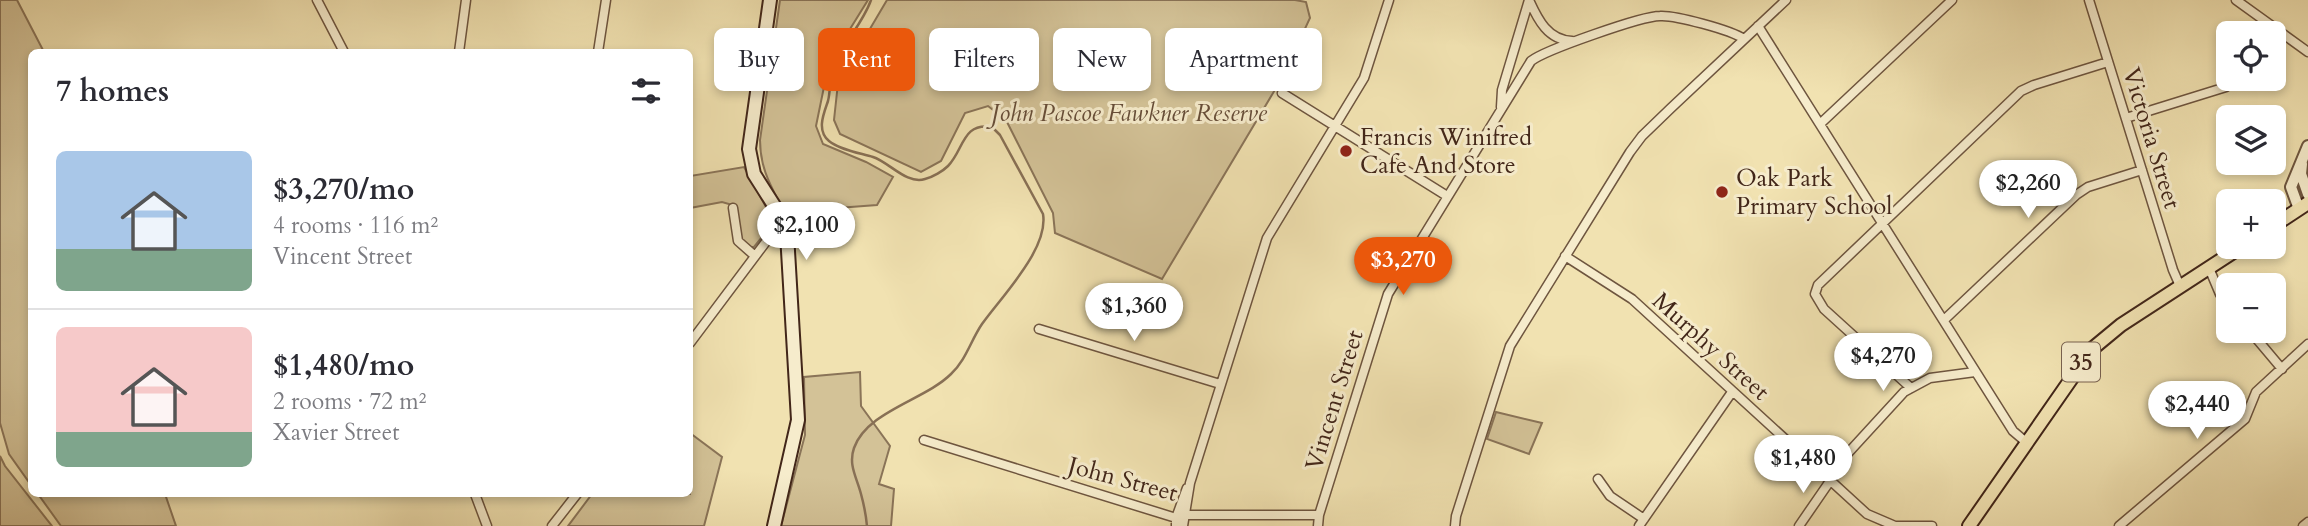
<!DOCTYPE html>
<meta charset="utf-8">
<style>
:root{--surface:#fff;--page:#f7f7f7;--text:#2b2b33;--muted:#7c7c81;--line:#e1e1e2;--accent:#ea580c}
body{margin:0;font-family:Cardo,serif;background:var(--page);color:var(--text);height:100vh;display:flex;flex-direction:column;font-size:26px;white-space:nowrap}
*{box-sizing:border-box;margin:0}
p{font-size:23px;color:var(--muted)}
.icon{flex:none;width:38px;height:38px;fill:none;stroke:currentColor;stroke-width:2;stroke-linecap:round;stroke-linejoin:round}
.map{position:relative;flex:1;overflow:hidden}
.drawer{position:absolute;left:28px;top:49px;width:665px;height:448px;display:flex;flex-direction:column;background:var(--surface);border-radius:10px;box-shadow:0 4px 10px #0003}
.drawer>*{flex:none}
.top-card{position:absolute;left:714px;top:28px;width:665px;height:63px;display:flex;gap:14px}
.fabs{position:absolute;left:2216px;top:21px;display:grid;gap:14px}
.fabs a{display:grid;place-items:center;width:70px;height:70px;border-radius:10px;background:var(--surface);box-shadow:0 4px 10px #0003;font-size:35px}
.price{position:absolute;translate:-50% -60px;padding:0 16px;border-radius:24px;background:#fff;color:#222;font-size:23px;line-height:46px;filter:drop-shadow(0 2px 4px #0008)}
.price::after{content:'';position:absolute;left:50%;top:42px;width:21px;height:16px;margin-left:-10px;background:inherit;clip-path:polygon(0 0,100% 0,50% 100%)}
.price.on{background:var(--accent);color:#fff}
ul{padding:0;list-style:none}
li{display:flex;align-items:center;gap:21px;height:175px;padding:0 28px}
li+li{border-top:2px solid var(--line)}
li span{display:grid;place-items:center;flex:none;width:196px;height:140px;border-radius:10px;color:#555}
li>.icon{margin-inline-start:auto}
span .icon{width:84px;height:84px;fill:#fffc;stroke-width:1}
li b{font-size:30px}
h2{display:flex;justify-content:space-between;align-items:center;height:84px;padding:0 28px;font-size:30px}
.chip{padding:0 24px;border-radius:10px;background:var(--surface);box-shadow:0 4px 10px #0003;font-size:24px;line-height:63px}
.chip.on{background:var(--accent);color:#fff}
.map>svg:first-child{display:block}
.green{fill:#d3c297;stroke:#8a7458;stroke-width:2}
.lines{fill:none;stroke-linecap:round;stroke-linejoin:round}
.stream{stroke:#887055;stroke-width:2.5}
.minor-casing{stroke:#6e553f;stroke-width:11}
.tertiary-casing{stroke:#6e553f;stroke-width:14}
.secondary-casing{stroke:#422619;stroke-width:16}
.primary-casing{stroke:#422619;stroke-width:16}
.minor{stroke:#f6eccc;stroke-width:8}
.tertiary{stroke:#f6eccc;stroke-width:10}
.secondary{stroke:#f6eccc;stroke-width:12}
.primary{stroke:#f1e2b1;stroke-width:12}
.poi-dot{fill:#8f2418;stroke:#f6eccc;stroke-width:2.5}
.labels{text-anchor:middle;stroke-width:6;stroke-linejoin:round;paint-order:stroke}
.shield{fill:#f6eccc;stroke:#78614f;stroke-width:2}
.shield-label{font-size:23px;font-weight:bold;fill:#422619}
.park-label{font-size:24px;font-style:italic;fill:#664d38;stroke:#f6eccc}
.poi-label{font-size:24px;fill:#422619;stroke:#f6eccc;text-anchor:start}
.street-label{font-size:24px;fill:#422619;stroke:#f6eccc}
</style>
<div class="map">
<svg width="2308" height="526" viewBox="0 0 2308 526">
<rect width="100%" height="100%" fill="#f1e2b1"/>
<filter id="stains"><feTurbulence type="fractalNoise" baseFrequency=".00286" numOctaves="4"/><feColorMatrix values="0 0 0 0 .2 0 0 0 0 .09 0 0 0 0 .02 0 0 0 .5 -.17"/></filter>
<radialGradient id="worn" r=".72"><stop offset=".6" stop-color="#630" stop-opacity="0"/><stop offset="1" stop-color="#630" stop-opacity=".3"/></radialGradient>
<path class="green" d="M 0,0 L 17,0 L 44,52 L 32,52 L 31,485 L 9,454 L 0,423 Z
M 780,0 L 868,0 L 837,50 L 826,77 L 816,126 L 823,144 L 866,162 L 893,177 L 877,205 L 784,212 C 771,186 760,169 760,140 Z
M 887,0 L 1295,0 L 1306,2 L 1310,18 L 1282,78 L 1162,279 L 1055,233 L 1053,213 L 1006,120 L 988,106 L 965,113 L 941,161 L 921,172 L 840,134 L 834,120 L 838,83 Z
M 744,167 L 772,218 L 771,226 L 754,247 L 751,247 L 740,239 L 736,206 L 722,202 L 690,208 L 690,176 Z
M 860,372 L 861,406 L 890,446 L 879,484 L 894,489 L 891,526 L 781,526 L 805,435 L 804,377 Z
M 1496,412 L 1542,423 L 1529,454 L 1487,439 Z
M 690,433 L 722,457 L 704,526 L 568,526 L 592,494 L 690,494 Z
M 0,456 L 5,466 L 52,526 L 0,526 Z
M 38,494 L 165,494 L 176,526 L 61,526 Z"/>
<g class="lines">
<path class="stream" d="M 867,526 C 866,515 864,505 861,494 C 857,478 848,465 854,448 C 867,411 925,400 951,374 C 966,360 971,340 982,324 C 1001,297 1049,249 1043,214 L 1000,135 L 992,127 C 962,122 964,150 948,166 C 943,171 933,177 925,179 C 907,185 889,162 873,157 C 860,153 840,150 829,141 C 816,130 824,113 828,101 C 831,89 829,77 834,65 C 844,42 863,23 871,0"/>
<g class="minor-casing">
<path id="minor" d="M 317,0 L 344,52
M 1529,0 C 1538,20 1548,40 1572,41
M 2089,0 L 2173,270 L 2180,286
M 2236,0 L 2308,52
M 1758,26 L 2013,431 L 2026,442
M 459,52 L 466,0
M 598,52 L 606,0
M 1282,93 L 1447,196
M 1501,107 L 1502,90 L 1529,0
M 2126,118 L 2226,87 L 2235,79
M 1820,124 L 1952,0
M 733,208 L 738,241 L 755,256
M 1565,256 L 1632,299 L 1867,514 L 1895,526 L 1932,526
M 2209,268 L 2220,294 L 2228,304
M 1944,320 L 2076,195 L 2088,187 L 2142,170
M 1039,329 L 1220,384
M 2250,331 L 2282,369
M 690,343 L 768,239 L 785,225
M 1911,388 L 1824,309 L 1815,294 L 1818,285 L 2021,91 L 2034,85 L 2108,62
M 924,440 L 1176,518 L 1185,515 L 1319,515
M 1826,477 L 1904,392 L 1930,378 L 1975,372
M 1598,479 L 1610,496 L 1644,519
M 475,494 L 487,526
M 552,526 L 577,494
M 1176,526 L 1176,518 L 1187,488
M 1183,526 L 1190,483 L 1267,238 L 1364,78 L 1389,0
M 1318,526 L 1319,515 L 1388,294 L 1531,61 C 1545,50 1642,16 1660,16 C 1675,15 1731,30 1744,39
M 1455,526 L 1456,516 L 1510,346 L 1630,152 L 1642,136 L 1671,108 L 1786,0
M 1639,526 L 1732,392
M 1799,526 L 1830,481
M 2119,526 L 2245,419 L 2256,392 L 2308,344
M 2303,526 L 2308,522"/>
</g>
<g class="tertiary-casing">
<path id="tertiary" d="M 2302,164 L 2301,174 L 2308,194
M 2299,209 L 2291,187 L 2308,146"/>
</g>
<g class="secondary-casing">
<path id="secondary" d="M 770,0 L 749,149 L 754,174 L 782,218 L 787,234 L 798,420 L 774,526"/>
</g>
<g class="primary-casing">
<path id="primary" d="M 2273,226 L 2308,203
M 1969,526 L 2092,349 L 2121,325 L 2241,247"/>
</g>
<use href="#minor" class="minor"/>
<use href="#tertiary" class="tertiary"/>
<use href="#secondary" class="secondary"/>
<use href="#primary" class="primary"/>
</g>
<g class="poi-dot">
<circle cx="1346" cy="151" r="7"/>
<circle cx="1722" cy="192" r="7"/>
</g>
<g class="labels">
<rect class="shield" x="2062" y="342.5" width="38" height="39" rx="5"/>
<g class="shield-label">
<text x="2081" y="370">35</text>
</g>
<g class="park-label">
<text x="1129" y="121">John Pascoe Fawkner Reserve</text>
</g>
<g class="poi-label">
<text x="1360" y="145">Francis Winifred<tspan x="1360" dy="28">Cafe And Store</tspan></text>
<text x="1736" y="186">Oak Park<tspan x="1736" dy="28">Primary School</tspan></text>
</g>
<g class="street-label">
<text transform="translate(2152 138) rotate(73)" y="8">Victoria Street</text>
<text transform="translate(1711 346) rotate(42)" y="8">Murphy Street</text>
<text transform="translate(1334 400) rotate(-73)" y="8">Vincent Street</text>
<text transform="translate(1123 479) rotate(15)" y="8">John Street</text>
</g>
</g>
<rect width="100%" height="100%" filter="url(#stains)"/>
<rect width="100%" height="100%" fill="url(#worn)"/>
</svg>
<div class="fabs">
<a><svg class="icon" aria-label="locate" viewBox="0 0 24 24"><circle cx="12" cy="12" r="6"/><path d="M12 2v4M12 18v4M2 12h4M18 12h4"/></svg></a>
<a><svg class="icon" aria-label="layers" viewBox="0 0 24 24"><path d="M12 4l9 5-9 5-9-5zM3 14l9 5 9-5"/></svg></a>
<a>+</a>
<a>−</a>
</div>
<b class="price" style="left:2028px;top:220px">$2,260</b>
<b class="price" style="left:806px;top:262px">$2,100</b>
<b class="price on" style="left:1403px;top:297px">$3,270</b>
<b class="price" style="left:1134px;top:343px">$1,360</b>
<b class="price" style="left:1883px;top:393px">$4,270</b>
<b class="price" style="left:2197px;top:441px">$2,440</b>
<b class="price" style="left:1803px;top:495px">$1,480</b>
<div class="top-card">
<a class="chip">Buy</a>
<a class="chip on">Rent</a>
<a class="chip">Filters</a>
<a class="chip">New</a>
<a class="chip">Apartment</a>
</div>
<section class="drawer">
<h2>7 homes<svg class="icon" aria-label="filters" viewBox="0 0 24 24"><path d="M4 7h16M4 17h16"/><circle cx="9" cy="7" r="2"/><circle cx="15" cy="17" r="2"/></svg></h2>
<ul>
<li><span style="background:linear-gradient(#a9c7e8 70%,#7fa58c 0)"><svg class="icon" aria-label="home" viewBox="0 0 24 24"><path d="M3 11l9-7 9 7M6 9v11h12V9"/></svg></span><div><b>$3,270/mo</b><p>4 rooms · 116 m²</p><p>Vincent Street</p></div></li>
<li><span style="background:linear-gradient(#f6c9c9 75%,#7fa58c 0)"><svg class="icon" aria-label="home" viewBox="0 0 24 24"><path d="M3 11l9-7 9 7M6 9v11h12V9"/></svg></span><div><b>$1,480/mo</b><p>2 rooms · 72 m²</p><p>Xavier Street</p></div></li>
</ul>
</section>
</div>
